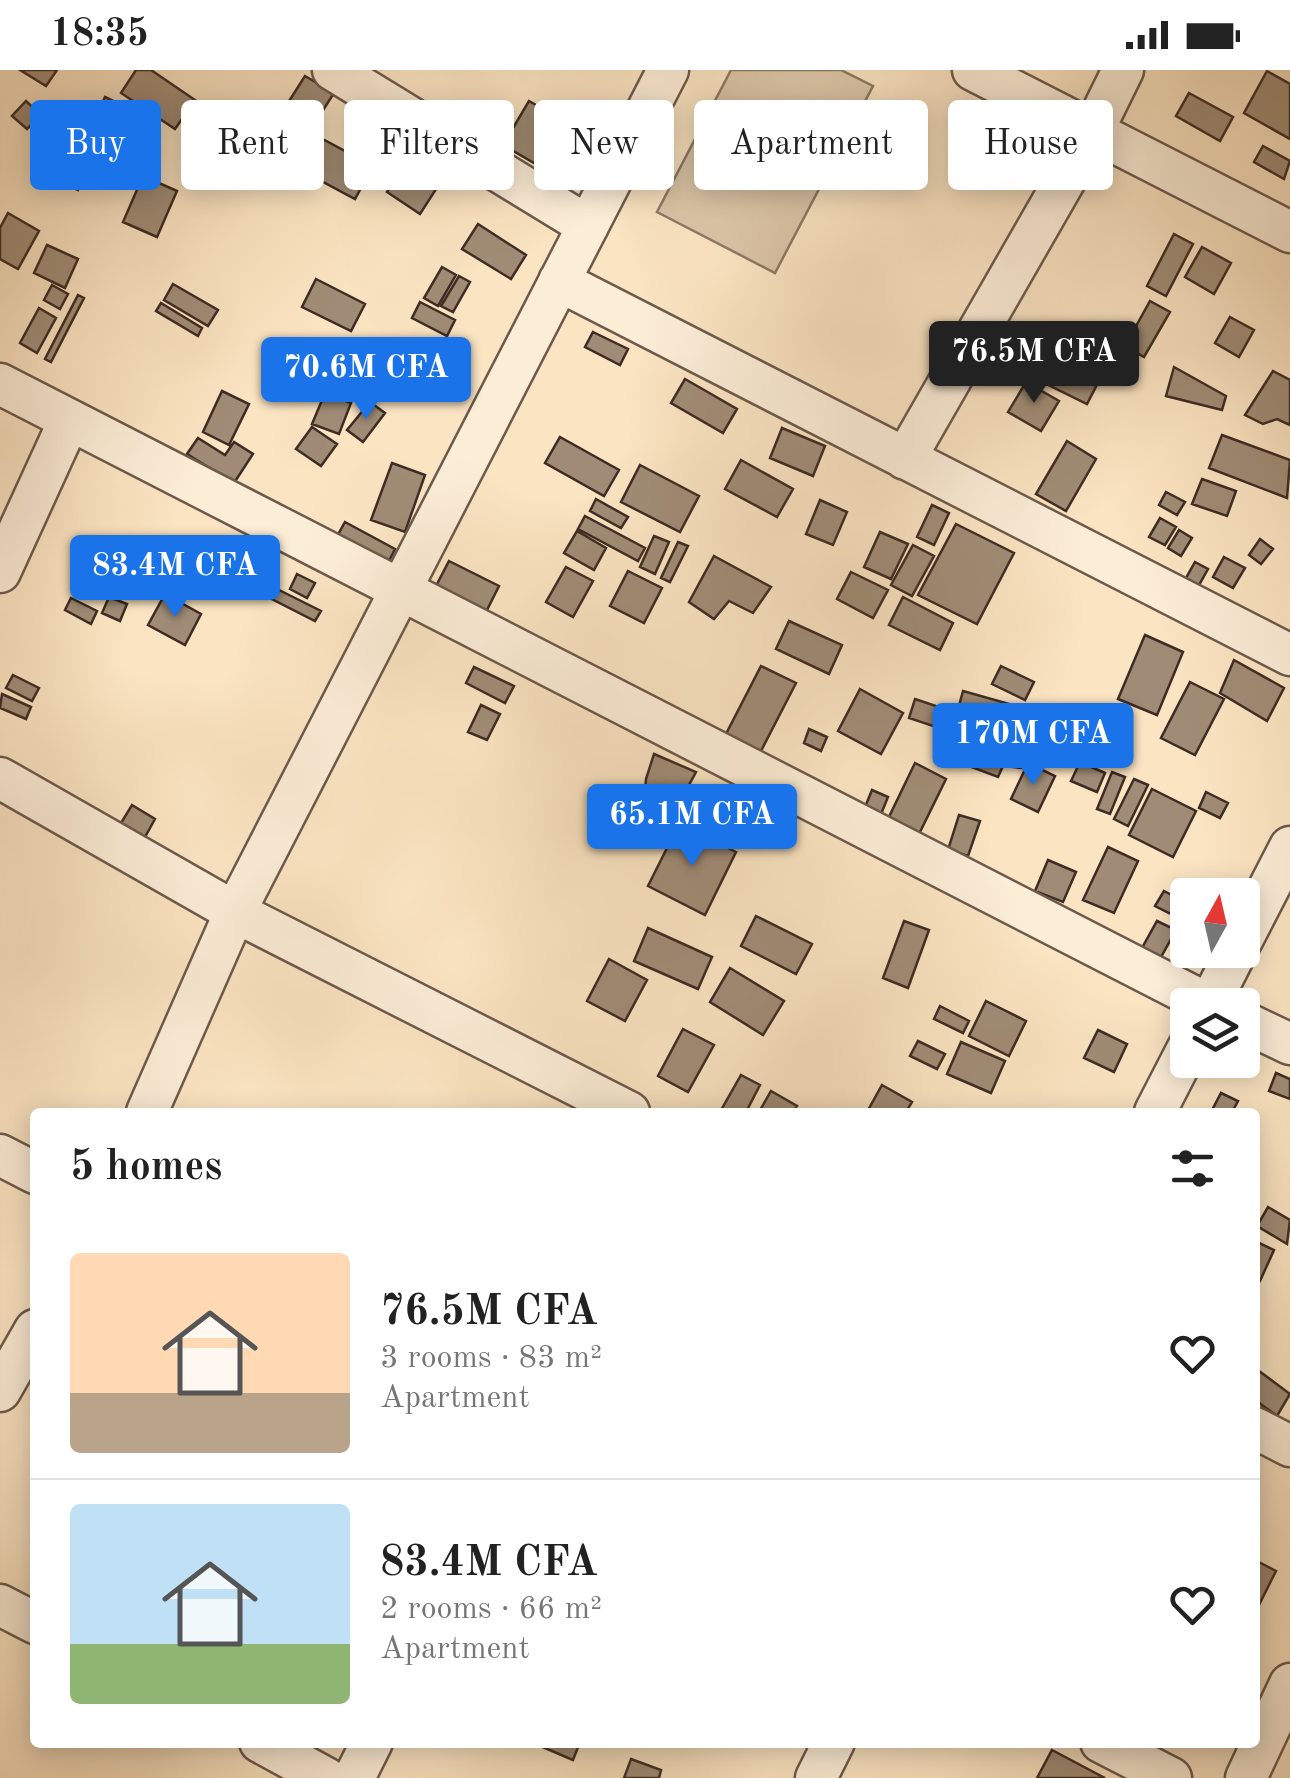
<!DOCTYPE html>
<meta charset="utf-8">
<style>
:root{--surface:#fff;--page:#f6f6f6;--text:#222;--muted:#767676;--line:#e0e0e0;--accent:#1a73e8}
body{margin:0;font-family:"Old Standard TT",serif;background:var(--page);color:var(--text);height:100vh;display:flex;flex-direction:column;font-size:38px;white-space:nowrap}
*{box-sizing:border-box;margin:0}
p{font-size:32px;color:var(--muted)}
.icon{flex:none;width:55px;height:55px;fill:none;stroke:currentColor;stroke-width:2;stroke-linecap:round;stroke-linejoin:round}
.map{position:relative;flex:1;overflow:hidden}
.details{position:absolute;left:30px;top:1038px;width:1230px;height:640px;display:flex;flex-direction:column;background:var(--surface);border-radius:10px;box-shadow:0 5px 25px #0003}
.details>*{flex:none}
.top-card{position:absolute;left:30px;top:30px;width:1230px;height:90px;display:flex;gap:20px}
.needle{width:65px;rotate:8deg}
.tools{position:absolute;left:1170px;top:808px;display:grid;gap:20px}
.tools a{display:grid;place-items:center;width:90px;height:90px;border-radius:10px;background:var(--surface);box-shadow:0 5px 25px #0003;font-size:50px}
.price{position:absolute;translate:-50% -85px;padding:0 22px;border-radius:10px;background:var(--accent);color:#fff;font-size:32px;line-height:65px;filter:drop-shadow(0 2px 5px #0008)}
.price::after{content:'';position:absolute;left:50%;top:60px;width:30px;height:22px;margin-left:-15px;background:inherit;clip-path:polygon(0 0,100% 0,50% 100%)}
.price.on{background:#222;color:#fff}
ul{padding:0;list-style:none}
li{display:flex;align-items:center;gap:30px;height:250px;padding:0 40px}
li+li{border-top:2px solid var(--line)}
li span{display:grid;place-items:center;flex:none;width:280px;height:200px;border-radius:10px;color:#555}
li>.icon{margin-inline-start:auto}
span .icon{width:120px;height:120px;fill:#fffc;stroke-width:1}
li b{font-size:42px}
h2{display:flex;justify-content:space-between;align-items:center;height:120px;padding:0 40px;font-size:42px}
.chip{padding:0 35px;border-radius:10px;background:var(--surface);box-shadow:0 5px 25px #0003;font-size:35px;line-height:90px}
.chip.on{background:var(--accent);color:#fff}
.status{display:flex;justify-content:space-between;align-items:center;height:70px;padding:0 50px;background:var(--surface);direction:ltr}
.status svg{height:28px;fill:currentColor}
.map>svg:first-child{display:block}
.green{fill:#dbc5a7;stroke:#8c7866;stroke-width:2.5}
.building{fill:#a08c76;stroke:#3e2c24;stroke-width:2.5}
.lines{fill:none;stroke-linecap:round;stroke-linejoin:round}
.minor-casing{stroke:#6d5a4c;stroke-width:45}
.minor{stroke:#fcedd7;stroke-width:40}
</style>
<div class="status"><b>18:35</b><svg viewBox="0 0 49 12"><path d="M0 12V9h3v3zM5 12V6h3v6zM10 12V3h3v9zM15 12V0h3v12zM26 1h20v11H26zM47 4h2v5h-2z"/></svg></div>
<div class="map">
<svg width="1290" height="1708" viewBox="0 0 1290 1708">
<rect width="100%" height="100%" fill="#fbe4c2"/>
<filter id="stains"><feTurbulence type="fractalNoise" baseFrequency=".002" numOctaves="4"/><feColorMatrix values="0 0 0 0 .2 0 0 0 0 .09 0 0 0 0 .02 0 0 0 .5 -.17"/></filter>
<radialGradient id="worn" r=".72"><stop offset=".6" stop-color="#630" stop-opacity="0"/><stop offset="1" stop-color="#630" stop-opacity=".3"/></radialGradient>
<path class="green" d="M 731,0 L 841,0 L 873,16 L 775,203 L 657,142 Z"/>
<path class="building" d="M 20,0 L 57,0 L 46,16 Z
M 136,0 L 151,0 L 195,30 L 175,59 L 121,23 Z
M 1267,1 L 1290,14 L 1290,69 L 1244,43 Z
M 305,6 L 334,23 L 313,56 L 284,39 Z
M 1189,23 L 1233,47 L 1220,71 L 1176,46 Z
M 105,27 L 159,53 L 149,75 L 95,49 Z
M 26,31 L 41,45 L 27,59 L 12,46 Z
M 529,31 L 545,40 L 539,50 L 577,73 L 558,107 L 503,75 Z
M 70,54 L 104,72 L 78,120 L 43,102 Z
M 317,66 L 373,96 L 355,129 L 299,99 Z
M 1263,76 L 1290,91 L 1284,109 L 1254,92 Z
M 416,78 L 449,99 L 420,144 L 387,122 Z
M 143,106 L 177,121 L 157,167 L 123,152 Z
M 8,143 L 39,161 L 18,199 L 0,189 L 0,158 Z
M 478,154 L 526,185 L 511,209 L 462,179 Z
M 1174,164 L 1193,174 L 1166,226 L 1147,216 Z
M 47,175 L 78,189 L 65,218 L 34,203 Z
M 1202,177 L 1231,193 L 1214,224 L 1185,207 Z
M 442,197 L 456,205 L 438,236 L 424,228 Z
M 459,206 L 470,212 L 453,242 L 441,236 Z
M 316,209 L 365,234 L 351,261 L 302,237 Z
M 173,214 L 218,240 L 208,256 L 164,230 Z
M 52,215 L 68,224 L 60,239 L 44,230 Z
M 78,225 L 84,228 L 51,292 L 45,289 Z
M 1150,231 L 1170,242 L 1144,287 L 1125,276 Z
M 420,232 L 455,250 L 447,266 L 412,248 Z
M 161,233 L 202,258 L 198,266 L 156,241 Z
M 39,238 L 56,248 L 37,283 L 20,273 Z
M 1230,247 L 1254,260 L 1239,287 L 1215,273 Z
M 593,262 L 628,279 L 620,295 L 585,277 Z
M 1049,269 L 1106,297 L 1087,334 L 1030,306 Z
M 1174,297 L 1226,326 L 1222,340 L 1166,326 Z
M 1273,301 L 1290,310 L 1290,355 L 1277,349 L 1263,354 L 1245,345 Z
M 685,309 L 737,339 L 723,363 L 671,333 Z
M 1026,312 L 1059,331 L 1041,361 L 1008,342 Z
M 222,321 L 249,334 L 229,375 L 203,362 Z
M 325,323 L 351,333 L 339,364 L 312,354 Z
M 370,332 L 385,343 L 363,372 L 347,360 Z
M 312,357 L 337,374 L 321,396 L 296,379 Z
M 782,358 L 825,376 L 813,406 L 770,388 Z
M 1222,365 L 1290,390 L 1287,428 L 1209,398 Z
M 560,367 L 619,400 L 604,426 L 545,393 Z
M 198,368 L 225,385 L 234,372 L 253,384 L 234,413 L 187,384 Z
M 1067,371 L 1096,389 L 1066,441 L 1036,424 Z
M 741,390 L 793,419 L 777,447 L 725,419 Z
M 392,393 L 425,405 L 405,462 L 371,450 Z
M 640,395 L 699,426 L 680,462 L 621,432 Z
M 1202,409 L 1236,421 L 1227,446 L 1192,434 Z
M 1166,422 L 1185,432 L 1177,445 L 1159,435 Z
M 596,429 L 628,447 L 621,458 L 590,441 Z
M 820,430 L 847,442 L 833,475 L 806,464 Z
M 932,435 L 949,443 L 934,475 L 917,467 Z
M 585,446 L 645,478 L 638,491 L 578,459 Z
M 1160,448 L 1176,457 L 1165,475 L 1149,467 Z
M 345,452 L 395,479 L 386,497 L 335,470 Z
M 956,454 L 1014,483 L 977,554 L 918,525 Z
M 1179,460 L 1192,468 L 1181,486 L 1168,478 Z
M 577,461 L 606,478 L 594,500 L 564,483 Z
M 880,462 L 908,474 L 891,509 L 864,497 Z
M 654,466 L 669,472 L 655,504 L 640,497 Z
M 1260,469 L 1273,479 L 1261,494 L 1249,485 Z
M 678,472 L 688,476 L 670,512 L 661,508 Z
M 913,475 L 934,486 L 912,526 L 891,515 Z
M 714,486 L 771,517 L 753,543 L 729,531 L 714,549 L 689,532 Z
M 1224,487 L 1245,498 L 1233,518 L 1213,507 Z
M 449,491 L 499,516 L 485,544 L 435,518 Z
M 1195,492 L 1208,499 L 1199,515 L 1186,508 Z
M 566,497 L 593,511 L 573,547 L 546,532 Z
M 628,501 L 662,518 L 644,553 L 610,536 Z
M 851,502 L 888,520 L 873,548 L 837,529 Z
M 297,504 L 315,513 L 307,528 L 290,519 Z
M 263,512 L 321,541 L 315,551 L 258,522 Z
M 165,524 L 201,544 L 185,575 L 148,555 Z
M 109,527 L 127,534 L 120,551 L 102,543 Z
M 903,527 L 953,553 L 940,580 L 889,555 Z
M 71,528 L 97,541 L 91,554 L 65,540 Z
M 789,551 L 842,575 L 829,604 L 776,579 Z
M 1145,565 L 1183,582 L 1157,645 L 1118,629 Z
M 1234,590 L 1284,618 L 1267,651 L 1220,623 Z
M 761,596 L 796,613 L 761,681 L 726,664 Z
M 1001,596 L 1034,612 L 1025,630 L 992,614 Z
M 474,597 L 514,616 L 505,633 L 466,613 Z
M 13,605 L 39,618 L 32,631 L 6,618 Z
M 1190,612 L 1224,629 L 1195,685 L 1161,668 Z
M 860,619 L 903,643 L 881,684 L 838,661 Z
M 963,621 L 1041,643 L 1022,698 L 1003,696 L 998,707 L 945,687 Z
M 2,624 L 31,637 L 26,649 L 0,638 Z
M 915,629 L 942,638 L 936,657 L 909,648 Z
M 481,635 L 500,644 L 487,670 L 468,662 Z
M 809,659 L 827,667 L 821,681 L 804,673 Z
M 654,684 L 696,702 L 667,755 L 643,747 L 646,709 Z
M 1080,692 L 1105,703 L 1097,722 L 1071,711 Z
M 915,693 L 946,709 L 919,764 L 888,749 Z
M 1028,693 L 1055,706 L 1038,742 L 1011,729 Z
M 1112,702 L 1125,707 L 1110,744 L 1097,739 Z
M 1134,709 L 1148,715 L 1128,756 L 1114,749 Z
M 1152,719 L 1196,741 L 1173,787 L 1129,765 Z
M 872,720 L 888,727 L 879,749 L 863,742 Z
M 1206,722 L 1228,733 L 1220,748 L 1199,738 Z
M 132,735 L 155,749 L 145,767 L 121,753 Z
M 959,745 L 980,751 L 968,786 L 948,780 Z
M 679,754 L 736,782 L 705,845 L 648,816 Z
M 1108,777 L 1138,791 L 1114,843 L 1083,830 Z
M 1048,790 L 1076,802 L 1063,832 L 1035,821 Z
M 1181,810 L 1198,816 L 1195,825 L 1188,829 L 1176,825 Z
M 1164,821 L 1179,829 L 1171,844 L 1155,836 Z
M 756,846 L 812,874 L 796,904 L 741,876 Z
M 904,851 L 929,860 L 908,918 L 883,908 Z
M 1157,851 L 1176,860 L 1161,887 L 1142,878 Z
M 648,858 L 712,887 L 698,919 L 634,891 Z
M 609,889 L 647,910 L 625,951 L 587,931 Z
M 730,898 L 784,931 L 763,965 L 710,932 Z
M 986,931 L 1026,951 L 1009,986 L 969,966 Z
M 940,936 L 969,951 L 963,963 L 934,949 Z
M 683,959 L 714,975 L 688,1022 L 658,1006 Z
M 1098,960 L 1127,974 L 1114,1002 L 1084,988 Z
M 918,971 L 945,984 L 937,999 L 910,986 Z
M 961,972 L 1005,991 L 991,1023 L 947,1004 Z
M 1276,1003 L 1290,1009 L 1290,1029 L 1269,1021 Z
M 741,1005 L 760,1015 L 746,1042 L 720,1042 Z
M 882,1015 L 912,1032 L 906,1042 L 867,1042 Z
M 771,1021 L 797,1036 L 793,1042 L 759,1042 Z
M 1221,1023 L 1238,1031 L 1232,1042 L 1211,1042 Z
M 1268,1137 L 1290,1150 L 1287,1174 L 1257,1156 Z
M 1255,1171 L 1274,1180 L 1260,1211 L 1255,1209 Z
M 1255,1298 L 1290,1324 L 1277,1346 L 1255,1330 Z
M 1255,1490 L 1276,1501 L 1258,1537 L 1255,1535 Z
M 531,1672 L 580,1672 L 573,1690 Z
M 1052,1680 L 1105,1708 L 1037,1708 Z
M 631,1689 L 661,1700 L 659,1708 L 624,1708 Z"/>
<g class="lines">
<g class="minor-casing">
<path id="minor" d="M 333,0 L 588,156
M 973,0 L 1290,162
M 559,211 L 1290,585
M 0,314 L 1210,935
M 905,389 L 1092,63 L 1123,0
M 0,502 L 68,353
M 0,708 L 235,842 L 629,1042
M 1242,870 L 1290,777
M 1209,935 L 1237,880
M 1242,951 L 1290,974
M 147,1042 L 235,842 L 668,0
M 1155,1042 L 1188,978
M 0,1085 L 35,1103
M 0,1321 L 35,1260
M 1255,1358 L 1290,1376
M 0,1535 L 35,1553
M 260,1672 L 326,1708
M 1101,1672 L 1171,1708
M 354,1708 L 372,1672
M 816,1708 L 834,1672
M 1246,1708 L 1290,1614"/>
</g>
<use href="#minor" class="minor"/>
</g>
<rect width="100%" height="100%" filter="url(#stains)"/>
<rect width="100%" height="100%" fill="url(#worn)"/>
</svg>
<div class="tools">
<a><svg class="needle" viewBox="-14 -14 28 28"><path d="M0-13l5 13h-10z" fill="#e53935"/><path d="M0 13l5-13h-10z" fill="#767676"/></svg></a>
<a><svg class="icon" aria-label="layers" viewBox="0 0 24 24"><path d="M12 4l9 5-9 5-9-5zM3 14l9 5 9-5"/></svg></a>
</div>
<b class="price on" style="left:1034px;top:336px">76.5M CFA</b>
<b class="price" style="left:366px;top:352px">70.6M CFA</b>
<b class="price" style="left:175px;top:550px">83.4M CFA</b>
<b class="price" style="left:1033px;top:718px">170M CFA</b>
<b class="price" style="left:692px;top:799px">65.1M CFA</b>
<div class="top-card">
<a class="chip on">Buy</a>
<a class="chip">Rent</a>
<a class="chip">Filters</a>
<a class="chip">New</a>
<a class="chip">Apartment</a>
<a class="chip">House</a>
</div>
<section class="details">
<h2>5 homes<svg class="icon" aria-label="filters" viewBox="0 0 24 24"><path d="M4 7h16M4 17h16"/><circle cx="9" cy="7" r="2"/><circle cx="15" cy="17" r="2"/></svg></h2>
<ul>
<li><span style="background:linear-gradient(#ffd9b3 70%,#b9a48a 0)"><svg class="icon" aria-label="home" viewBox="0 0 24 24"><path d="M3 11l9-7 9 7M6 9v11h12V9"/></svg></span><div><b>76.5M CFA</b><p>3 rooms · 83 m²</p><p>Apartment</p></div><svg class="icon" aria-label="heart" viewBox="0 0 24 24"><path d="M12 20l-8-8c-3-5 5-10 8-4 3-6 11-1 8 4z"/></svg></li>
<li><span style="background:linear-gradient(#bfe0f5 70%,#8fb573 0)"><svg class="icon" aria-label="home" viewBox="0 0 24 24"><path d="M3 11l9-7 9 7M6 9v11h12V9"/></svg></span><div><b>83.4M CFA</b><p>2 rooms · 66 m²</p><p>Apartment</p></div><svg class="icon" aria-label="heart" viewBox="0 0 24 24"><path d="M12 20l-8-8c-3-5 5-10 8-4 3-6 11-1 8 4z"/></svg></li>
</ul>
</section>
</div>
